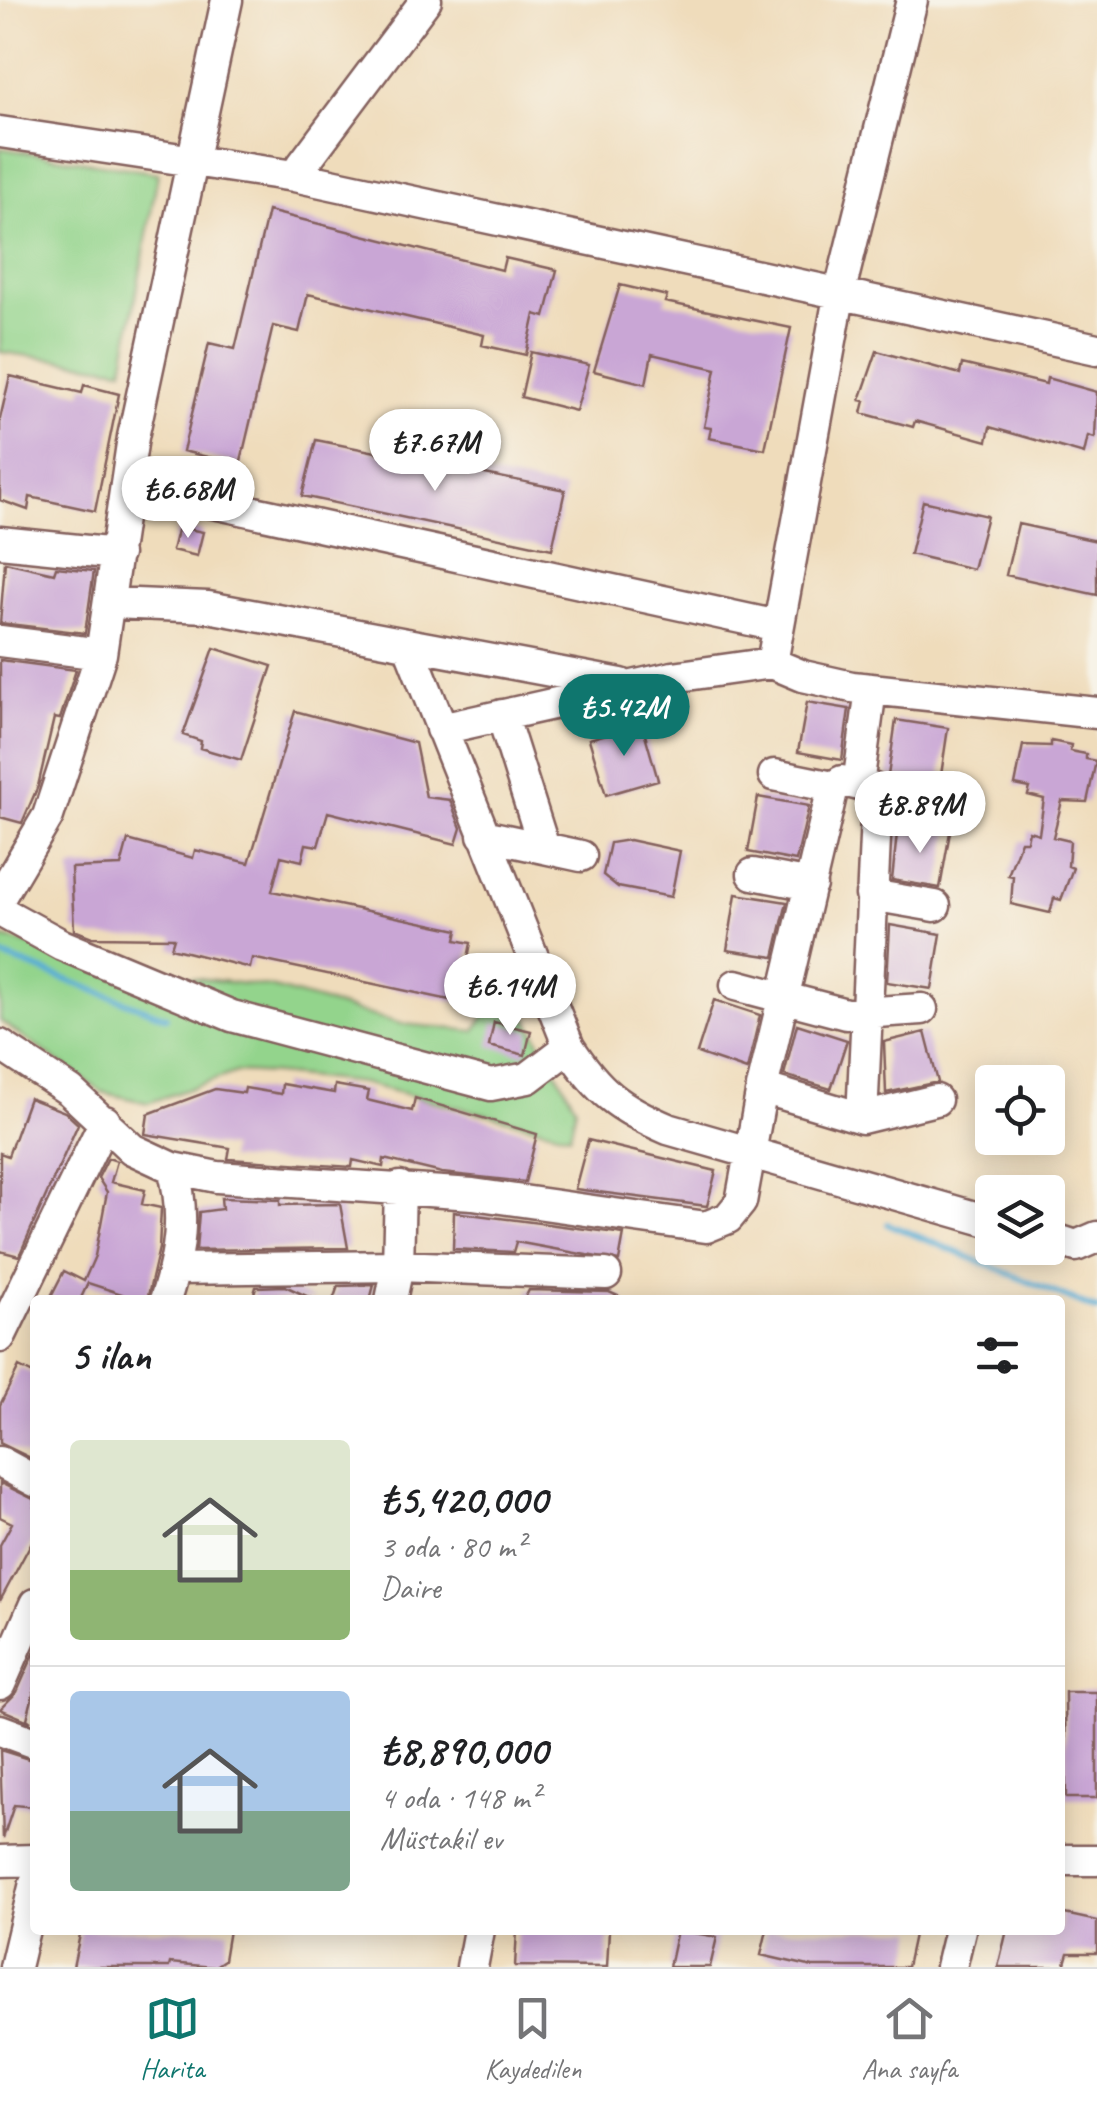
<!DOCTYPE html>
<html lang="tr">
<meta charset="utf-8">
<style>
:root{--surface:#fff;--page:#f6f6f6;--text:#202124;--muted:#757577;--line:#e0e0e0;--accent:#0f766e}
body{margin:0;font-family:Caveat,sans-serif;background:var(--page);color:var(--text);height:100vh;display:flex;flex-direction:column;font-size:38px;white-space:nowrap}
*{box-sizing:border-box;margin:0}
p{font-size:32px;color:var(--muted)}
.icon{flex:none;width:55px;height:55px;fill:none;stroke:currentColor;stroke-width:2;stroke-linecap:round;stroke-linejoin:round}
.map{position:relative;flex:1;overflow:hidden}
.drawer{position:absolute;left:30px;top:1295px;width:1035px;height:640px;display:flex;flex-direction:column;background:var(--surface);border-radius:10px;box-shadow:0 5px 25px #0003}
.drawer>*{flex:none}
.buttons{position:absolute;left:975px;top:1065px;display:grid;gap:20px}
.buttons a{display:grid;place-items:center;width:90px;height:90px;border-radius:10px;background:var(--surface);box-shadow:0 5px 25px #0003;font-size:50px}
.price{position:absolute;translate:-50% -85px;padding:0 22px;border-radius:35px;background:#fff;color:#222;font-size:32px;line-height:65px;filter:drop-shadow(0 2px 5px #0008)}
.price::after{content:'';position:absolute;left:50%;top:60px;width:30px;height:22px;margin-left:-15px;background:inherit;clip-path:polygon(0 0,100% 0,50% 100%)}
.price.active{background:var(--accent);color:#fff}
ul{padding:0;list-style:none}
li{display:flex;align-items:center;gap:30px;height:250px;padding:0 40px}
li+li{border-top:2px solid var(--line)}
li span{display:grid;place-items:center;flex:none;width:280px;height:200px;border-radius:10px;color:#555}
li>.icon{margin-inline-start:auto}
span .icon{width:120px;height:120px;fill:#fffc;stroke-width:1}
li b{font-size:42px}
h2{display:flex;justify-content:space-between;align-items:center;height:120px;padding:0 40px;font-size:42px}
.tabs{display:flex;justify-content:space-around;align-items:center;height:140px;border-top:2px solid var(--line);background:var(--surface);font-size:28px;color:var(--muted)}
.tabs a{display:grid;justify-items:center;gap:5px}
.tabs .active{color:var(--accent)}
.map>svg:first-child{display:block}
.green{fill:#93d48c;stroke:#6e7a5c;stroke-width:2.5}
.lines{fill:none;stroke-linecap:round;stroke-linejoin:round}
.stream{stroke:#59add5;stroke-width:6}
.building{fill:#c9a6d5}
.minor-casing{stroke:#84615d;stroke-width:35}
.minor{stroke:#fff;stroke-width:30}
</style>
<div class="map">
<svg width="1097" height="1967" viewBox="0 0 1097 1967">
<rect width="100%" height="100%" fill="#f7f3e8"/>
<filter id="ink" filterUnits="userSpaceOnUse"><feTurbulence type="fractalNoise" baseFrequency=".01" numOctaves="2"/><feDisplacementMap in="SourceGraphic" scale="20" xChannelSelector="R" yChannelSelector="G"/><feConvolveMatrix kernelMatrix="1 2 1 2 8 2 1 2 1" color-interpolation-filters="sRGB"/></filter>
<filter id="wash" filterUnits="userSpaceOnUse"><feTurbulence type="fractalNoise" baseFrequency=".0048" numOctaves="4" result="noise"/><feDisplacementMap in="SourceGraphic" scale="40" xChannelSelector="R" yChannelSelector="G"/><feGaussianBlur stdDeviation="2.25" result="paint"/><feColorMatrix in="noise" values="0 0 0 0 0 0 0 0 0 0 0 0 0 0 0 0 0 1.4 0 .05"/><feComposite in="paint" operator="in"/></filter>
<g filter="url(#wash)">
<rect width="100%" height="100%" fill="#efdcbb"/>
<path class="green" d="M 0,148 L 158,173 L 123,369 L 0,352 Z
M 0,937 L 147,972 L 270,987 L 402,1024 L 475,1031 L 506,980 L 576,1107 L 570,1135 L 361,1083 L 276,1074 L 237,1072 L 148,1103 L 102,1092 L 0,1021 Z"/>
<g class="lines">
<path class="stream" d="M 0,955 L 166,1017
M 888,1224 L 1097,1310"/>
</g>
<g id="blocks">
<path class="building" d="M 268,211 L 502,270 L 505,258 L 557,270 L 545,317 L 535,314 L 526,355 L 482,345 L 484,335 L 308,294 L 299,332 L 273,326 L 240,465 L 183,451 L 209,343 L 235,349 Z
M 620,285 L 667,296 L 665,302 L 791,328 L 765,449 L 709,438 L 711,428 L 704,427 L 716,369 L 652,354 L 646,384 L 594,371 Z
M 877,351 L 960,374 L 962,364 L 1046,384 L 1047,378 L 1097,392 L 1095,438 L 1088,436 L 1084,454 L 990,427 L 987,441 L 915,421 L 913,427 L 862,413 L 865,401 L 860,400 Z
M 531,352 L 589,365 L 576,411 L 521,397 Z
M 10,376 L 82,393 L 84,385 L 119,394 L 95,511 L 30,497 L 28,510 L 0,500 L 0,419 Z
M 316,440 L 565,490 L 552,549 L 302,496 Z
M 923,501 L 987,516 L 973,569 L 910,554 Z
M 1018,524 L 1097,541 L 1097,595 L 1006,575 Z
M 178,527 L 203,532 L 197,556 L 172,550 Z
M 5,562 L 54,573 L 56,567 L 94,571 L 85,633 L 0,623 Z
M 214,648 L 272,666 L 241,760 L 200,748 L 201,741 L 183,735 Z
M 0,660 L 76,670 L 60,719 L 54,718 L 38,786 L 22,823 L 0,817 Z
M 807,702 L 849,709 L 842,760 L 798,752 Z
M 295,711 L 415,743 L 426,797 L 450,800 L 461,828 L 456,844 L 328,812 L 318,846 L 306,844 L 302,861 L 281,856 L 272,891 L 458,930 L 456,940 L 471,943 L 459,1002 L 252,958 L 250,968 L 171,948 L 174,938 L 92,937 L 74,930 L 71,868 L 121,866 L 128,840 L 193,858 L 195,850 L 249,863 Z
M 896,720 L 948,728 L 940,782 L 888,776 Z
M 642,724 L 658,780 L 606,795 L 589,739 Z
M 1051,741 L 1071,745 L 1070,751 L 1086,754 L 1086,759 L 1096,761 L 1087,802 L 1062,801 L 1053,837 L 1070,841 L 1068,866 L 1073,868 L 1061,900 L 1054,898 L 1050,913 L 1011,904 L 1013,876 L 1008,875 L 1021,841 L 1027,841 L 1029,831 L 1039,834 L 1044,799 L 1028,795 L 1030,788 L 1015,785 L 1023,745 L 1051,746 Z
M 758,797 L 809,806 L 796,861 L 748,852 Z
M 898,824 L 950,832 L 940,888 L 892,880 Z
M 629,840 L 680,851 L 671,897 L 618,887 L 603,875 L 610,843 Z
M 736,894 L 787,902 L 774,957 L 727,950 Z
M 890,925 L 941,934 L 932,989 L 887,982 Z
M 714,1000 L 760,1015 L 747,1070 L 697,1053 Z
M 494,1022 L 531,1031 L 525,1055 L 489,1046 Z
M 797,1024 L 847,1040 L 831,1089 L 784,1075 Z
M 925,1032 L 938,1082 L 886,1093 L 884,1042 Z
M 282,1084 L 334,1093 L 335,1085 L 369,1091 L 367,1100 L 412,1111 L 415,1098 L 537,1134 L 525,1182 L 442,1173 L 384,1159 L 383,1167 L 353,1160 L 352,1167 L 228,1159 L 230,1148 L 145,1134 L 148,1114 L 215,1089 L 244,1093 L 245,1088 L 281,1094 Z
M 29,1098 L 65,1112 L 78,1124 L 19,1256 L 0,1251 L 0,1153 L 8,1156 Z
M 588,1140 L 716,1171 L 707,1206 L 575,1189 Z
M 108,1158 L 117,1161 L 111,1182 L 145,1190 L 142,1204 L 161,1208 L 159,1248 L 147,1300 L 120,1300 L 122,1294 L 88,1283 L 80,1300 L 49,1300 L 64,1271 L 84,1281 L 95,1256 L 107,1192 L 98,1178 Z
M 221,1198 L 280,1200 L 280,1205 L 340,1204 L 348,1248 L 196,1250 L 199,1212 L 222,1209 Z
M 454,1212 L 624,1234 L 619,1261 L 516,1242 L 513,1252 L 453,1249 Z
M 374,1285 L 370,1300 L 333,1300 L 338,1286 Z
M 285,1286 L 315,1300 L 252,1300 L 256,1287 Z
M 529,1290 L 609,1292 L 627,1300 L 524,1300 Z
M 19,1367 L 35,1375 L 35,1460 L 0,1443 L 0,1405 Z
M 0,1483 L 35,1500 L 35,1536 L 0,1601 L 0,1545 L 12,1523 L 0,1517 Z
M 35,1651 L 35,1687 L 27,1719 L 31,1722 L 0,1709 L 17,1692 Z
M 1065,1692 L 1097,1692 L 1097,1798 L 1066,1798 Z
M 0,1750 L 35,1761 L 35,1807 L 14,1805 L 3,1838 Z
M 1060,1913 L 1097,1921 L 1097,1953 L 1068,1953 L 1064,1967 L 998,1967 L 1007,1930 L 1060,1930 Z
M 81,1930 L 229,1930 L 224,1960 L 214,1967 L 170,1963 L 169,1967 L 73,1967 Z
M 517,1930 L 609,1930 L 607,1967 L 515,1966 Z
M 677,1930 L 717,1937 L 710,1967 L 669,1967 Z
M 767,1930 L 915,1930 L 907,1967 L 813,1967 L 761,1955 Z"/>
</g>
</g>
<g filter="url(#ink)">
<use href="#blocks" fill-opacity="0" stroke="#84615d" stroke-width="2.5"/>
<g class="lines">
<g class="minor-casing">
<path id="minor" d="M 0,132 L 294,176 L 1097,349
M 294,176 L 426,0
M 126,484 L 778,626
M 0,542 L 117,554
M 112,603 L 208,607 L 621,684
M 0,641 L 101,654
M 408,644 L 569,1047 C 598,1092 619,1108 668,1129 L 992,1222
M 772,663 L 840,291 L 912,0
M 502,715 L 544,848
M 441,729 L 673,677 L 772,663 L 803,676 L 852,687 L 1097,713
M 774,775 L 833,787
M 858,785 L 871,689
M 877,795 L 931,805 L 945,800
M 483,835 L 581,856
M 753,874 L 811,885
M 871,895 L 935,906
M 0,897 L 48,816 L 101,654 L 133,437 L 227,0
M 0,911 L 62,945 L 232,1016 L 491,1085 L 528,1078 L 569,1047
M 736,985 L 846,1014 L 922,1009
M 0,1045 L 70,1091 L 132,1149 L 173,1168 L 217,1177 L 473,1194 L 706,1227 L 728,1218 L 741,1202 L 762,1088 L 833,787 L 842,781 L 872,788 L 877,795 L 862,1118
M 762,1088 L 862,1118 L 936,1100
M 1048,1237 L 1076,1246 L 1097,1237
M 176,1269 L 398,1266 L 606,1274
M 165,1300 C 180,1255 186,1214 173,1168
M 391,1300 L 398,1266 L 400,1187
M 0,1337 L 105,1121
M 0,1462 L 35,1481
M 0,1684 L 35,1604
M 0,1730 L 35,1743
M 1060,1860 L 1097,1860
M 0,1861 L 35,1860
M 15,1967 L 35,1883
M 472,1967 L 479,1930
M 951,1967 L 960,1930"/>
</g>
<use href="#minor" class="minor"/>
</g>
</g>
</svg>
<div class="buttons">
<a><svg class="icon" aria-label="locate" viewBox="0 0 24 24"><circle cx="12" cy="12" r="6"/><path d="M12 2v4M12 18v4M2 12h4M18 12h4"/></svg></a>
<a><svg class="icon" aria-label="layers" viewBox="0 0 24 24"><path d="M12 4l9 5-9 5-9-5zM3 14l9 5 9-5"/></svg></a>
</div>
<b class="price" style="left:435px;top:494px">₺7.67M</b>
<b class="price" style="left:188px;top:541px">₺6.68M</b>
<b class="price active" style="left:624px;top:759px">₺5.42M</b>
<b class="price" style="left:920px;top:856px">₺8.89M</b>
<b class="price" style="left:510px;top:1038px">₺6.14M</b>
<section class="drawer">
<h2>5 ilan<svg class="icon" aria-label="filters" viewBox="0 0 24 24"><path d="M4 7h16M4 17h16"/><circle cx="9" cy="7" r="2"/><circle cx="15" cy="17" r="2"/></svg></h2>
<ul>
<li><span style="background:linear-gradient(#dfe7d0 65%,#8fb573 0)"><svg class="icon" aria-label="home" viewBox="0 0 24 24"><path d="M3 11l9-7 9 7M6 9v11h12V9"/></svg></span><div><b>₺5,420,000</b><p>3 oda · 80 m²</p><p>Daire</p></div></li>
<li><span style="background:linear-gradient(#a9c7e8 60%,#7fa58c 0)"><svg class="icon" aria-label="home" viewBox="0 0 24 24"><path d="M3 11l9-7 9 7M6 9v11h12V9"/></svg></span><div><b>₺8,890,000</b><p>4 oda · 148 m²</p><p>Müstakil ev</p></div></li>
</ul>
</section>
</div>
<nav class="tabs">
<a class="active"><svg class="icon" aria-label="map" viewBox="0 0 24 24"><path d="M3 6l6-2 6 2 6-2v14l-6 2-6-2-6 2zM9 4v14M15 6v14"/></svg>Harita</a>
<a><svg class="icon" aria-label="saved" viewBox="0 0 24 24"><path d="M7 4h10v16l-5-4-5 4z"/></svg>Kaydedilen</a>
<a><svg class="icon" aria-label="home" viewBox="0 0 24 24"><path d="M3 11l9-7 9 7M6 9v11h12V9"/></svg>Ana sayfa</a>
</nav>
